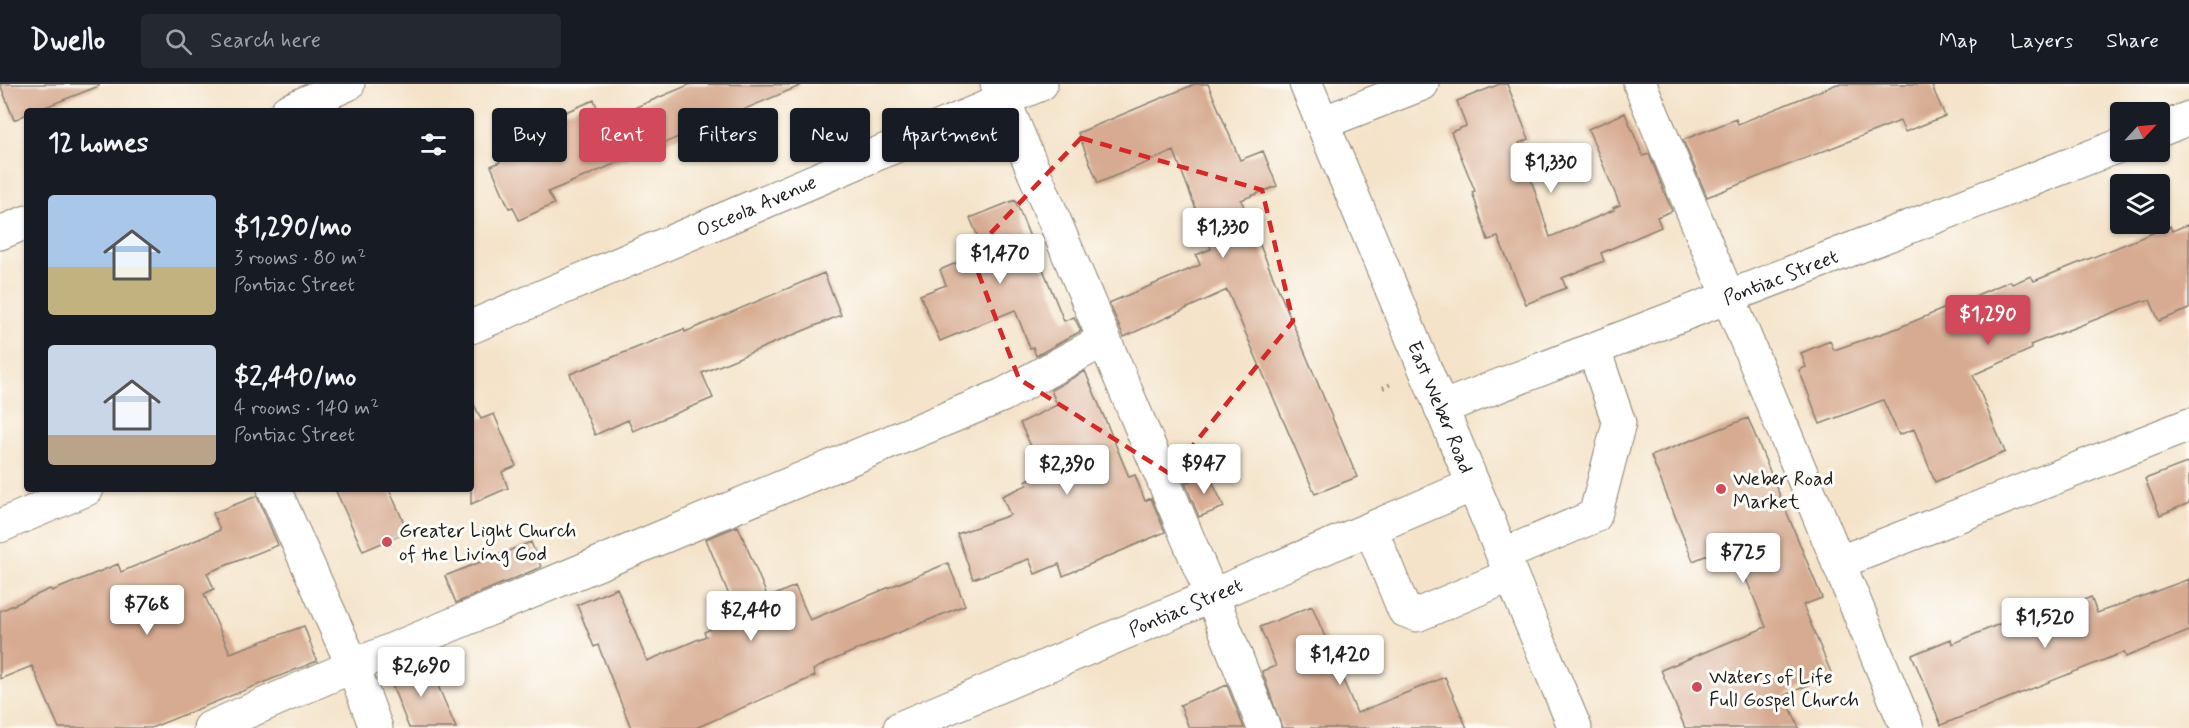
<!DOCTYPE html>
<meta charset="utf-8">
<style>
:root{--surface:#171b24;--page:#242831;--text:#f1f3f6;--muted:#9ea1a6;--line:#363941;--accent:#d1495b}
body{margin:0;font-family:Mynerve,sans-serif;background:var(--page);color:var(--text);height:100vh;display:flex;flex-direction:column;font-size:22px;white-space:nowrap}
*{box-sizing:border-box;margin:0}
p{font-size:20px;color:var(--muted)}
.icon{flex:none;width:33px;height:33px;fill:none;stroke:currentColor;stroke-width:2;stroke-linecap:round;stroke-linejoin:round}
.map{position:relative;flex:1;overflow:hidden}
.details{position:absolute;left:24px;top:24px;width:450px;height:384px;display:flex;flex-direction:column;background:var(--surface);border-radius:6px;box-shadow:0 2px 4px #0004}
.details>*{flex:none}
.guide{position:absolute;left:492px;top:24px;width:570px;height:54px;display:flex;gap:12px}
.needle{width:39px;rotate:64deg}
.tools{position:absolute;left:2110px;top:18px;display:grid;gap:12px}
.tools a{display:grid;place-items:center;width:60px;height:60px;border-radius:6px;background:var(--surface);box-shadow:0 2px 4px #0004;font-size:30px}
.price{position:absolute;translate:-50% -51px;padding:0 14px;border-radius:6px;background:#fff;color:#222;font-size:20px;line-height:39px;filter:drop-shadow(0 2px 3px #0008)}
.price::after{content:'';position:absolute;left:50%;top:36px;width:18px;height:14px;margin-left:-9px;background:inherit;clip-path:polygon(0 0,100% 0,50% 100%)}
.price.selected{background:var(--accent);color:#fff}
ul{padding:0;list-style:none}
li{display:flex;align-items:center;gap:18px;height:150px;padding:0 24px}
li span{display:grid;place-items:center;flex:none;width:168px;height:120px;border-radius:6px;color:#555}
li>.icon{margin-inline-start:auto}
span .icon{width:72px;height:72px;fill:#fffc;stroke-width:1}
li b{font-size:26px}
h2{display:flex;justify-content:space-between;align-items:center;height:72px;padding:0 24px;font-size:26px}
.pill{padding:0 21px;border-radius:6px;background:var(--surface);box-shadow:0 2px 4px #0004;font-size:21px;line-height:54px}
.pill.selected{background:var(--accent);color:#fff}
header{display:flex;align-items:center;gap:36px;box-sizing:border-box;height:84px;padding:0 30px;background:var(--surface);border-bottom:2px solid var(--line)}
header strong{font-size:28px}
nav{display:flex;gap:33px;margin-inline-start:auto;font-size:21px}
.search{width:420px;height:54px;background:var(--page);display:flex;align-items:center;gap:15px;box-sizing:border-box;padding:0 21px;border-radius:6px;color:var(--muted);font-size:22px}
.map>svg:first-child{display:block}
.building{fill:#d7ab91}
.lines{fill:none;stroke-linecap:round;stroke-linejoin:round}
.minor-casing{stroke:#888072;stroke-width:35}
.path{stroke:#888072;stroke-width:4;stroke-dasharray:1.5 4.5;stroke-linecap:butt}
.minor{stroke:#fff;stroke-width:33}
.marked{fill:none;stroke:#d62828;stroke-width:4.5;stroke-dasharray:12 8;stroke-linejoin:round}
.poi-dot{fill:#d1495b;stroke:#fdfcf7;stroke-width:2}
.labels{text-anchor:middle;stroke-width:6;stroke-linejoin:round;paint-order:stroke}
.street-label{font-size:20px;fill:#1c1c1c;stroke:#fdfcf7}
.poi-label{font-size:20px;fill:#1c1c1c;stroke:#fdfcf7;text-anchor:start}
</style>
<header>
<strong>Dwello</strong>
<div class="search"><svg class="icon" aria-label="search" viewBox="0 0 24 24"><circle cx="10" cy="10" r="6"/><path d="M15 15l6 6"/></svg>Search here</div>
<nav><a>Map</a><a>Layers</a><a>Share</a></nav>
</header>
<div class="map">
<svg width="2189" height="644" viewBox="0 0 2189 644">
<rect width="100%" height="100%" fill="#fdfcf7"/>
<filter id="ink" filterUnits="userSpaceOnUse"><feTurbulence type="fractalNoise" baseFrequency=".0167" numOctaves="2"/><feDisplacementMap in="SourceGraphic" scale="12" xChannelSelector="R" yChannelSelector="G"/><feConvolveMatrix kernelMatrix="1 2 1 2 8 2 1 2 1" color-interpolation-filters="sRGB"/></filter>
<filter id="wash" filterUnits="userSpaceOnUse"><feTurbulence type="fractalNoise" baseFrequency=".008" numOctaves="4" result="noise"/><feDisplacementMap in="SourceGraphic" scale="24" xChannelSelector="R" yChannelSelector="G"/><feGaussianBlur stdDeviation="1.35" result="paint"/><feColorMatrix in="noise" values="0 0 0 0 0 0 0 0 0 0 0 0 0 0 0 0 0 1.4 0 .05"/><feComposite in="paint" operator="in"/></filter>
<g filter="url(#wash)">
<rect width="100%" height="100%" fill="#f4e3c9"/>
<g id="blocks">
<path class="building" d="M 0,0 L 99,0 L 99,2 L 35,27 L 27,27 L 27,30 L 14,36 Z
M 691,0 L 802,1 L 548,108 L 554,120 L 519,136 L 513,123 L 509,124 L 491,82 L 500,78 L 496,69 L 553,44 L 549,35 L 594,16 L 603,37 Z
M 1195,0 L 1208,0 L 1240,76 L 1263,67 L 1277,102 L 1241,116 L 1357,393 L 1315,410 L 1227,206 L 1124,253 L 1109,219 L 1200,181 L 1196,171 L 1211,165 L 1174,67 L 1098,99 L 1078,49 Z
M 1500,0 L 1507,0 L 1529,55 L 1519,59 L 1550,153 L 1614,126 L 1613,124 L 1620,121 L 1588,45 L 1625,29 L 1643,72 L 1649,70 L 1672,127 L 1657,133 L 1661,143 L 1601,169 L 1604,177 L 1562,194 L 1566,204 L 1526,220 L 1498,153 L 1488,156 L 1472,108 L 1475,107 L 1451,48 L 1466,42 L 1457,17 Z
M 1837,0 L 1931,0 L 1945,32 L 1905,48 L 1900,37 L 1707,113 L 1683,56 L 1736,35 L 1738,40 Z
M 1015,116 L 1064,237 L 1074,233 L 1081,247 L 1036,272 L 1033,263 L 1030,264 L 1015,226 L 940,257 L 920,211 L 946,201 L 940,186 L 984,167 L 970,134 Z
M 2189,140 L 2189,225 L 2159,237 L 2150,216 L 2143,217 L 2030,261 L 2032,265 L 1973,291 L 2005,368 L 1935,398 L 1914,345 L 1899,351 L 1883,316 L 1820,340 L 1799,286 L 1806,283 L 1801,269 L 1830,257 L 1834,266 L 1898,244 L 2010,197 L 2012,200 L 2031,192 L 2034,197 L 2170,142 L 2172,147 Z
M 824,189 L 841,231 L 702,289 L 713,314 L 633,347 L 628,336 L 595,351 L 570,290 L 684,245 L 685,248 Z
M 1085,287 L 1129,393 L 1135,391 L 1145,417 L 1151,414 L 1165,448 L 1063,492 L 1059,480 L 1035,490 L 1029,475 L 973,495 L 957,450 L 1010,431 L 1002,412 L 1027,401 L 1025,397 L 1044,389 L 1020,339 L 1057,321 L 1051,306 Z
M 471,314 L 481,335 L 494,330 L 516,382 L 502,388 L 508,404 L 471,420 Z
M 1748,334 L 1822,514 L 1803,521 L 1832,591 L 1785,611 L 1799,644 L 1685,644 L 1661,586 L 1766,543 L 1732,461 L 1693,477 L 1651,372 Z
M 2189,378 L 2189,419 L 2160,431 L 2145,395 Z
M 1208,388 L 1224,423 L 1199,433 L 1185,399 Z
M 335,405 L 389,405 L 408,448 L 363,467 Z
M 257,412 L 278,461 L 207,489 L 214,505 L 204,510 L 230,569 L 304,542 L 317,577 L 151,644 L 59,644 L 32,582 L 0,595 L 0,527 L 50,505 L 52,507 L 118,480 L 121,488 L 220,446 L 213,429 Z
M 738,442 L 768,514 L 795,502 L 810,536 L 948,479 L 965,521 L 828,578 L 813,586 L 815,592 L 696,644 L 631,644 L 598,561 L 594,563 L 577,521 L 617,504 L 647,577 L 706,552 L 704,548 L 738,533 L 706,455 Z
M 531,458 L 541,483 L 456,519 L 445,492 Z
M 2189,495 L 2189,547 L 2126,573 L 2124,568 L 1941,641 L 1912,571 L 1951,555 L 1952,560 L 2016,533 L 2020,541 L 2091,513 L 2097,529 Z
M 1312,522 L 1357,629 L 1445,593 L 1467,644 L 1282,644 L 1262,587 L 1276,582 L 1260,543 Z
M 427,576 L 456,644 L 409,644 L 388,591 Z
M 1227,601 L 1244,644 L 1189,644 L 1180,621 Z"/>
</g>
</g>
<g filter="url(#ink)">
<use href="#blocks" fill-opacity="0" stroke="#888072" stroke-width="1.5"/>
<g class="lines">
<g class="minor-casing">
<g id="minor">
<path d="M 997,0 L 1212,512 L 1264,644"/>
<path id="s1" d="M 1306,0 L 1575,644"/>
<path d="M 1640,0 L 1907,644"/>
<path d="M 287,27 L 348,0"/>
<path d="M 1322,39 L 1422,0"/>
<path d="M 2160,46 L 2189,34"/>
<path d="M 0,149 L 27,138"/>
<path id="s2" d="M 471,243 L 1041,0"/>
<path id="s3" d="M 1441,324 L 2121,61"/>
<path d="M 274,405 L 353,582 L 376,644"/>
<path d="M 0,442 L 87,405"/>
<path d="M 1371,445 L 1404,526 L 1417,531 L 1511,491"/>
<path d="M 1503,471 L 1595,432 L 1619,339 L 1594,266"/>
<path d="M 1838,479 L 2189,341"/>
<path d="M 210,644 L 353,582 L 1003,311 L 1104,256"/>
<path id="s4" d="M 900,644 L 1473,401"/>
</g>
</g>
<path class="path" d="M 1383,304 L 1393,299"/>
<use href="#minor" class="minor"/>
</g>
</g>
<path class="marked" d="M 1081,54 L 1262,106 L 1293,237 L 1170,390 L 1019,295 L 971,170 Z"/>
<g class="poi-dot">
<circle cx="1721" cy="405" r="6"/>
<circle cx="387" cy="458" r="6"/>
<circle cx="1697" cy="603" r="6"/>
</g>
<g class="labels">
<g class="street-label">
<text dy="7" stroke="none"><textPath href="#s2" startOffset="310">Osceola Avenue</textPath></text>
<text dy="7" stroke="none"><textPath href="#s3" startOffset="364">Pontiac Street</textPath></text>
<text dy="7" stroke="none"><textPath href="#s1" startOffset="350">East Weber Road</textPath></text>
<text dy="7" stroke="none"><textPath href="#s4" startOffset="310">Pontiac Street</textPath></text>
</g>
<g class="poi-label">
<text x="1733" y="401">Weber Road<tspan x="1733" dy="23">Market</tspan></text>
<text x="399" y="453">Greater Light Church<tspan x="399" dy="23">of the Living God</tspan></text>
<text x="1709" y="599">Waters of Life<tspan x="1709" dy="23">Full Gospel Church</tspan></text>
</g>
</g>
</svg>
<div class="tools">
<a><svg class="needle" viewBox="-14 -14 28 28"><path d="M0-13l5 13h-10z" fill="#e53935"/><path d="M0 13l5-13h-10z" fill="#9ea1a6"/></svg></a>
<a><svg class="icon" aria-label="layers" viewBox="0 0 24 24"><path d="M12 4l9 5-9 5-9-5zM3 14l9 5 9-5"/></svg></a>
</div>
<b class="price" style="left:1551px;top:110px">$1,330</b>
<b class="price" style="left:1223px;top:175px">$1,330</b>
<b class="price" style="left:1000px;top:201px">$1,470</b>
<b class="price selected" style="left:1988px;top:262px">$1,290</b>
<b class="price" style="left:1204px;top:411px">$947</b>
<b class="price" style="left:1067px;top:412px">$2,390</b>
<b class="price" style="left:1743px;top:500px">$725</b>
<b class="price" style="left:147px;top:552px">$768</b>
<b class="price" style="left:751px;top:558px">$2,440</b>
<b class="price" style="left:2045px;top:565px">$1,520</b>
<b class="price" style="left:1340px;top:602px">$1,420</b>
<b class="price" style="left:421px;top:614px">$2,690</b>
<div class="guide">
<a class="pill">Buy</a>
<a class="pill selected">Rent</a>
<a class="pill">Filters</a>
<a class="pill">New</a>
<a class="pill">Apartment</a>
</div>
<section class="details">
<h2>12 homes<svg class="icon" aria-label="filters" viewBox="0 0 24 24"><path d="M4 7h16M4 17h16"/><circle cx="9" cy="7" r="2"/><circle cx="15" cy="17" r="2"/></svg></h2>
<ul>
<li><span style="background:linear-gradient(#a9c7e8 60%,#c2b280 0)"><svg class="icon" aria-label="home" viewBox="0 0 24 24"><path d="M3 11l9-7 9 7M6 9v11h12V9"/></svg></span><div><b>$1,290/mo</b><p>3 rooms · 80 m²</p><p>Pontiac Street</p></div></li>
<li><span style="background:linear-gradient(#c9d6e8 75%,#b9a48a 0)"><svg class="icon" aria-label="home" viewBox="0 0 24 24"><path d="M3 11l9-7 9 7M6 9v11h12V9"/></svg></span><div><b>$2,440/mo</b><p>4 rooms · 140 m²</p><p>Pontiac Street</p></div></li>
</ul>
</section>
</div>
